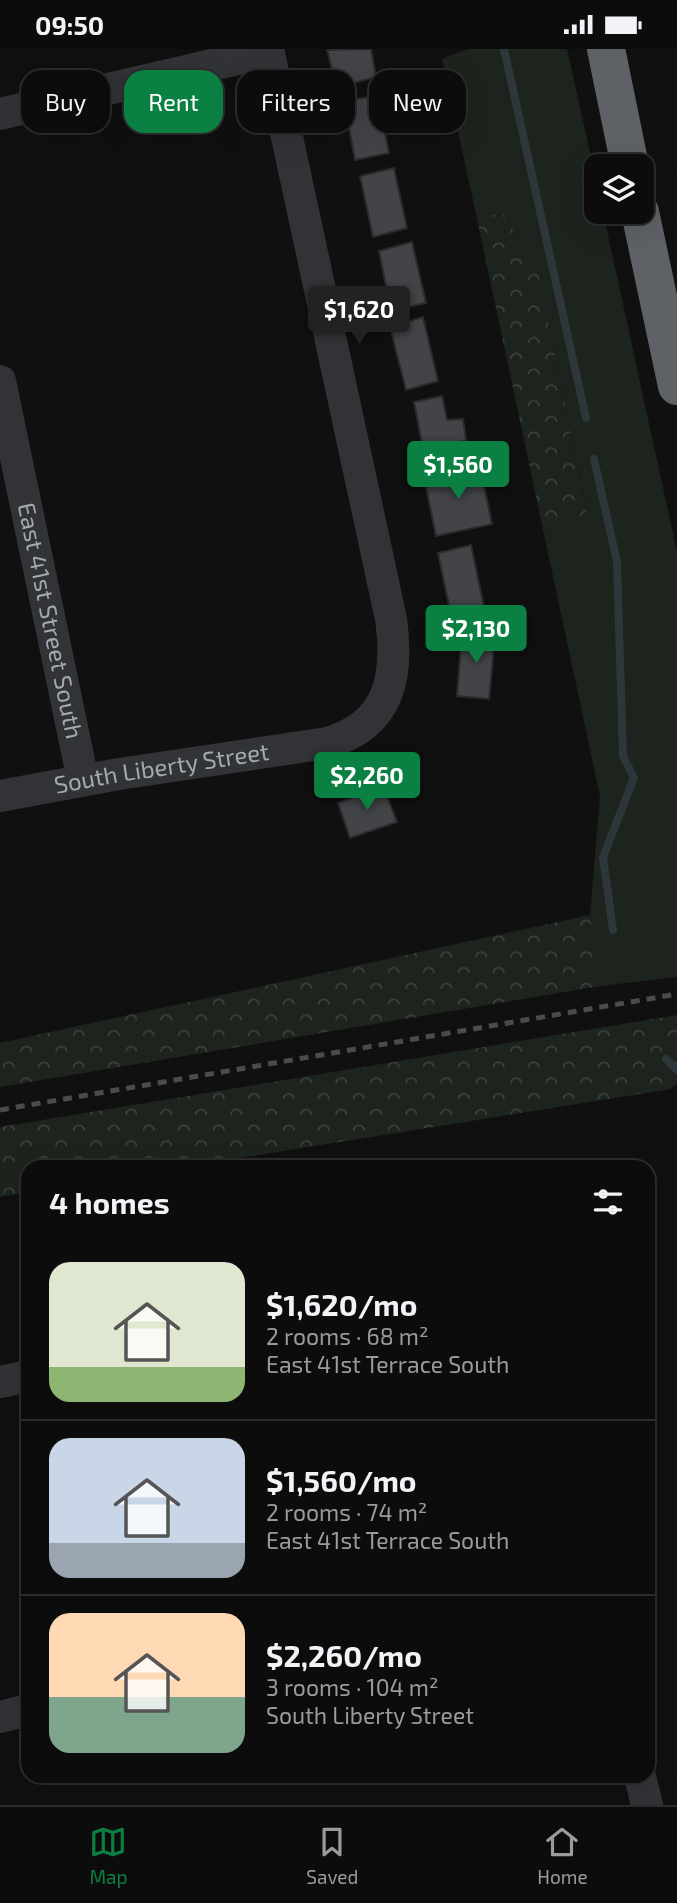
<!DOCTYPE html>
<meta charset="utf-8">
<style>
:root{--surface:#0c0c0d;--page:#151516;--text:#f1f3f6;--muted:#9a9b9d;--line:#2c2c2e;--accent:#0b8043}
body{margin:0;font-family:"Exo 2",sans-serif;background:var(--page);color:var(--text);height:100vh;display:flex;flex-direction:column;font-size:26px;white-space:nowrap}
*{box-sizing:border-box;margin:0}
p{font-size:23px;color:var(--muted)}
.icon{flex:none;width:38px;height:38px;fill:none;stroke:currentColor;stroke-width:2;stroke-linecap:round;stroke-linejoin:round}
.map{position:relative;flex:1;overflow:hidden}
.sheet{position:absolute;left:21px;top:1111px;width:634px;height:623px;display:flex;flex-direction:column;background:var(--surface);border-radius:21px;box-shadow:0 7px 28px #0002,0 0 0 2px var(--line)}
.sheet>*{flex:none}
.hud{position:absolute;left:21px;top:21px;width:635px;height:63px;display:flex;gap:14px}
.fabs{position:absolute;left:584px;top:105px;display:grid;gap:14px}
.fabs a{display:grid;place-items:center;width:70px;height:70px;border-radius:14px;background:var(--surface);box-shadow:0 7px 28px #0002,0 0 0 2px var(--line);font-size:35px}
.price{position:absolute;translate:-50% -60px;padding:0 16px;border-radius:7px;background:var(--accent);color:#fff;font-size:23px;line-height:46px;filter:drop-shadow(0 2px 4px #0008)}
.price::after{content:'';position:absolute;left:50%;top:42px;width:21px;height:16px;margin-left:-10px;background:inherit;clip-path:polygon(0 0,100% 0,50% 100%)}
.price.selected{background:#222;color:#fff}
ul{padding:0;list-style:none}
li{display:flex;align-items:center;gap:21px;height:175px;padding:0 28px}
li+li{border-top:2px solid var(--line)}
li span{display:grid;place-items:center;flex:none;width:196px;height:140px;border-radius:21px;color:#555}
li>.icon{margin-inline-start:auto}
span .icon{width:84px;height:84px;fill:#fffc;stroke-width:1}
li b{font-size:30px}
h2{display:flex;justify-content:space-between;align-items:center;height:84px;padding:0 28px;font-size:30px}
.pill{padding:0 24px;border-radius:21px;background:var(--surface);box-shadow:0 7px 28px #0002,0 0 0 2px var(--line);font-size:24px;line-height:63px}
.pill.selected{background:var(--accent);color:#fff}
.status{display:flex;justify-content:space-between;align-items:center;height:49px;padding:0 35px;background:var(--surface);direction:ltr}
.status svg{height:19px;fill:currentColor}
.tab-bar{display:flex;justify-content:space-around;align-items:center;height:98px;border-top:2px solid var(--line);background:var(--surface);font-size:19px;color:var(--muted)}
.tab-bar a{display:grid;justify-items:center;gap:4px}
.tab-bar .selected{color:var(--accent)}
.map>svg:first-child{display:block}
.green{fill:#1d241d}
.forest{fill:url(#forest-crowns)}
.lines{fill:none;stroke-linecap:round;stroke-linejoin:round}
.stream{stroke:#2d363a;stroke-width:8}
.building{fill:#424447;stroke:#2b2b2d;stroke-width:2}
.minor{stroke:#323336;stroke-width:32}
.motorway{stroke:#5e6166;stroke-width:38}
.rail{stroke:#494b4f;stroke-width:5;stroke-dasharray:9 7;stroke-linecap:butt}
.labels{text-anchor:middle;stroke-width:5;stroke-linejoin:round;paint-order:stroke}
.street-label{font-size:24px;fill:#a3a9b1;stroke:#0b0b0c}
</style>
<div class="status"><b>09:50</b><svg viewBox="0 0 49 12"><path d="M0 12V9h3v3zM5 12V6h3v6zM10 12V3h3v9zM15 12V0h3v12zM26 1h20v11H26zM47 4h2v5h-2z"/></svg></div>
<div class="map">
<svg width="677" height="1756" viewBox="0 0 677 1756">
<defs>
<pattern id="forest-crowns" width="20" height="18" patternUnits="userSpaceOnUse" patternTransform="scale(1.75)"><rect width="20" height="18" fill="#1d241d"/><path d="M2 6a3 3 0 1 1 6 0M12 15a3 3 0 1 1 6 0" fill="none" stroke="#3b413b"/></pattern>
</defs>
<rect width="100%" height="100%" fill="#101011"/>
<path class="green" d="M 468,0 L 567,0 L 597,135 L 597,163 L 603,163 L 677,503 L 677,928 L 600,937 L 590,866 L 600,747 L 544,485 L 587,464 L 535,206 L 516,188 L 507,166 L 476,165 L 442,10 Z"/>
<path class="forest" d="M 476,165 L 507,166 L 516,188 L 535,206 L 587,465 L 544,485 Z
M 590,866 L 600,937 L 0,1038 L 0,994 Z
M 677,966 L 677,1034 L 671,1040 L 183,1118 L 28,1118 L 28,1143 L 0,1148 L 0,1078 Z"/>
<g class="lines">
<path class="stream" d="M 504,0 L 586,369
M 594,410 L 617,513 L 623,707 L 634,729 L 603,808 L 613,881
M 666,1010 L 677,1021"/>
</g>
<path class="building" d="M 371,0 L 376,28 L 346,36 L 343,22 L 333,24 L 327,1 Z
M 378,47 L 389,104 L 355,111 L 344,51 Z
M 394,119 L 407,179 L 373,188 L 360,127 Z
M 412,193 L 426,254 L 391,262 L 379,202 Z
M 423,268 L 438,332 L 406,341 L 390,278 Z
M 442,347 L 447,371 L 463,370 L 466,391 L 457,395 L 458,404 L 425,411 L 414,353 Z
M 480,417 L 492,475 L 436,487 L 424,428 Z
M 471,496 L 484,558 L 451,566 L 438,504 Z
M 462,582 L 495,587 L 489,650 L 457,647 Z
M 383,737 L 397,773 L 350,789 L 338,754 Z"/>
<g class="lines">
<g class="minor">
<path d="M 0,65 L 268,3"/>
<path id="s1" d="M 0,332 L 83,731"/>
<path id="s2" d="M 0,747 L 119,725 L 327,694 C 390,676 399,628 391,570 L 268,0"/>
<path d="M 0,1333 L 28,1327"/>
<path d="M 0,1668 L 28,1661"/>
<path d="M 640,1727 L 647,1756"/>
</g>
<path class="motorway" d="M 606,0 L 630,117
M 640,163 L 677,337"/>
<path class="rail" d="M 0,1061 L 677,945"/>
</g>
<g class="labels">
<g class="street-label">
<text dy="8" stroke="none"><textPath href="#s1" startOffset="245">East 41st Street South</textPath></text>
<text dy="8" stroke="none"><textPath href="#s2" startOffset="164">South Liberty Street</textPath></text>
</g>
</g>
</svg>
<div class="fabs">
<a><svg class="icon" aria-label="layers" viewBox="0 0 24 24"><path d="M12 4l9 5-9 5-9-5zM3 14l9 5 9-5"/></svg></a>
</div>
<b class="price selected" style="left:359px;top:297px">$1,620</b>
<b class="price" style="left:458px;top:452px">$1,560</b>
<b class="price" style="left:476px;top:616px">$2,130</b>
<b class="price" style="left:367px;top:763px">$2,260</b>
<div class="hud">
<a class="pill">Buy</a>
<a class="pill selected">Rent</a>
<a class="pill">Filters</a>
<a class="pill">New</a>
</div>
<section class="sheet">
<h2>4 homes<svg class="icon" aria-label="filters" viewBox="0 0 24 24"><path d="M4 7h16M4 17h16"/><circle cx="9" cy="7" r="2"/><circle cx="15" cy="17" r="2"/></svg></h2>
<ul>
<li><span style="background:linear-gradient(#dfe7d0 75%,#8fb573 0)"><svg class="icon" aria-label="home" viewBox="0 0 24 24"><path d="M3 11l9-7 9 7M6 9v11h12V9"/></svg></span><div><b>$1,620/mo</b><p>2 rooms · 68 m²</p><p>East 41st Terrace South</p></div></li>
<li><span style="background:linear-gradient(#c9d6e8 75%,#9aa5b1 0)"><svg class="icon" aria-label="home" viewBox="0 0 24 24"><path d="M3 11l9-7 9 7M6 9v11h12V9"/></svg></span><div><b>$1,560/mo</b><p>2 rooms · 74 m²</p><p>East 41st Terrace South</p></div></li>
<li><span style="background:linear-gradient(#ffd9b3 60%,#7fa58c 0)"><svg class="icon" aria-label="home" viewBox="0 0 24 24"><path d="M3 11l9-7 9 7M6 9v11h12V9"/></svg></span><div><b>$2,260/mo</b><p>3 rooms · 104 m²</p><p>South Liberty Street</p></div></li>
</ul>
</section>
</div>
<nav class="tab-bar">
<a class="selected"><svg class="icon" aria-label="map" viewBox="0 0 24 24"><path d="M3 6l6-2 6 2 6-2v14l-6 2-6-2-6 2zM9 4v14M15 6v14"/></svg>Map</a>
<a><svg class="icon" aria-label="saved" viewBox="0 0 24 24"><path d="M7 4h10v16l-5-4-5 4z"/></svg>Saved</a>
<a><svg class="icon" aria-label="home" viewBox="0 0 24 24"><path d="M3 11l9-7 9 7M6 9v11h12V9"/></svg>Home</a>
</nav>
